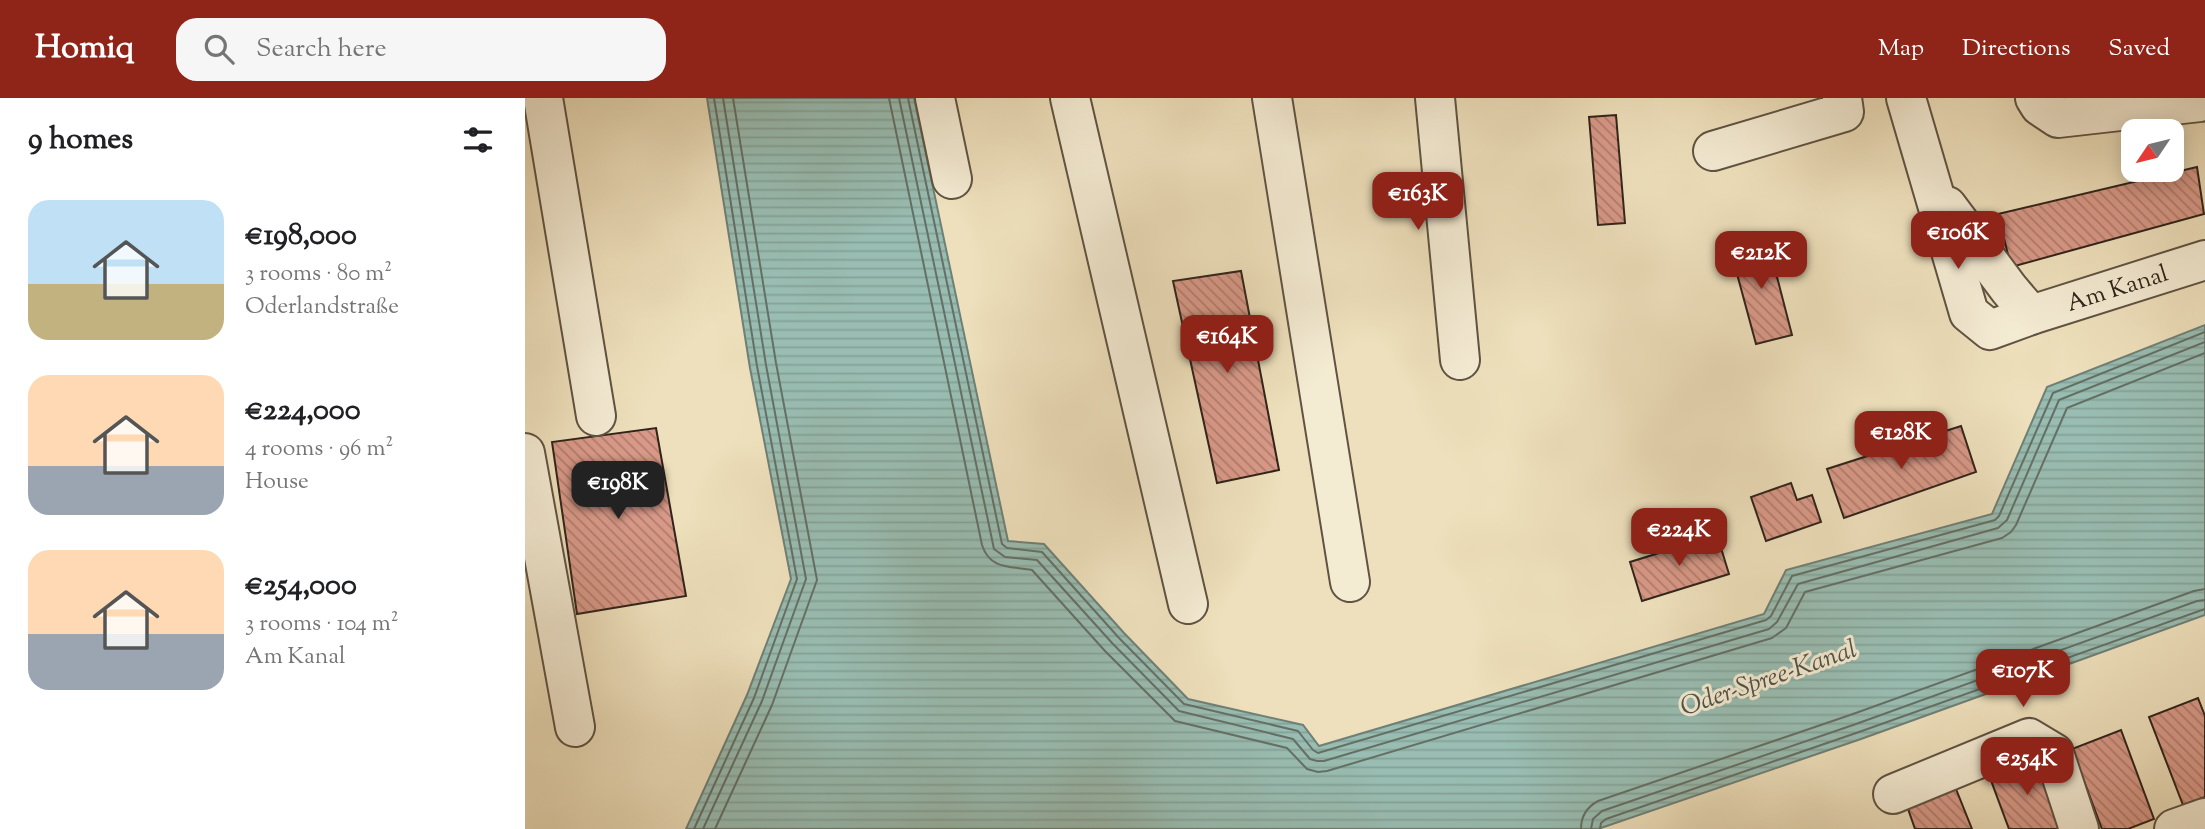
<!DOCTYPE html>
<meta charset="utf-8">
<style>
:root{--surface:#fff;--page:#f6f6f6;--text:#202124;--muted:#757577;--accent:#8f2418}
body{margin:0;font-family:"Sorts Mill Goudy",serif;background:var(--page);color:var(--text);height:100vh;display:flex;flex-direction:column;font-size:26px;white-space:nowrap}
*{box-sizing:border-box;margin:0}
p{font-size:23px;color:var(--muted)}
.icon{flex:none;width:38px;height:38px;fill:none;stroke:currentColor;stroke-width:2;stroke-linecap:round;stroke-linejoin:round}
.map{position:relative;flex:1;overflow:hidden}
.drawer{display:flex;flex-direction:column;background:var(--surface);width:525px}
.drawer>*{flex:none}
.needle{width:46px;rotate:235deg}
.buttons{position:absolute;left:1596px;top:21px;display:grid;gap:14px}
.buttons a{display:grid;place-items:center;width:63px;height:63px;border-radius:14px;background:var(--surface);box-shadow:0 4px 18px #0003;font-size:35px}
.price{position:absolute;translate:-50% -60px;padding:0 16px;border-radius:14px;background:var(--accent);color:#fff;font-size:23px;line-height:46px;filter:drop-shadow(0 2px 4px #0008)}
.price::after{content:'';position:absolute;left:50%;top:42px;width:21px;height:16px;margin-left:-10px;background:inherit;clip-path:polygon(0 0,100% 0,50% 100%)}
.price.active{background:#222;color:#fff}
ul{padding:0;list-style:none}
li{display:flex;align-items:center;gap:21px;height:175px;padding:0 28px}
li span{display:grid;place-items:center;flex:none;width:196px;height:140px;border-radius:21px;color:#555}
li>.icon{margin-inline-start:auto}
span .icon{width:84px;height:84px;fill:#fffc;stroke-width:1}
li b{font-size:30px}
h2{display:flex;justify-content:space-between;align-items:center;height:84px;padding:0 28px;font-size:30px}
header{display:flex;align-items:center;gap:42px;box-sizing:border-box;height:98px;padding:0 35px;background:var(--accent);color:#fff}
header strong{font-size:33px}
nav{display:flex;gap:38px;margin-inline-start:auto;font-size:24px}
.search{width:490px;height:63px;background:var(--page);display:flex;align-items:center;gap:18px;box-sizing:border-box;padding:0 24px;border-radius:21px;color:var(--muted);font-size:26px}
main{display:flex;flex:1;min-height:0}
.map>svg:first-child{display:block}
.water{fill:url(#water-rules);stroke:#6f8076;stroke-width:2}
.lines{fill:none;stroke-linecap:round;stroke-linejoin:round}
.shore{stroke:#647066;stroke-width:2}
.building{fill:url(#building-back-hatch);stroke:#30241b;stroke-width:2}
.minor-casing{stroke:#605343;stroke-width:42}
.minor{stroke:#f4ebd3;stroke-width:38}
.labels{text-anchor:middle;stroke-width:6;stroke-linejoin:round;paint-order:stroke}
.street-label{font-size:24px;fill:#30241b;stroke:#f4ebd3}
.water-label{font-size:26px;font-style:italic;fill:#505248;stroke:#f4ebd3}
</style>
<header>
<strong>Homiq</strong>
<div class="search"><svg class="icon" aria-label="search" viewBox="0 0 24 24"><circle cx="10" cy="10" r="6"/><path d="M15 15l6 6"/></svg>Search here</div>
<nav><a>Map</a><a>Directions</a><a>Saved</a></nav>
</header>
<main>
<section class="drawer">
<h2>9 homes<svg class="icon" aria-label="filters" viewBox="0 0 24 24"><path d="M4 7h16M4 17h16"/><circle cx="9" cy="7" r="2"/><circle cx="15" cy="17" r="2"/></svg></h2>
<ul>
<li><span style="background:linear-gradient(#bfe0f5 60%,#c2b280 0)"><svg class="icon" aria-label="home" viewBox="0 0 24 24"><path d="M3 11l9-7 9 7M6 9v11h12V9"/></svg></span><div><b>€198,000</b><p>3 rooms · 80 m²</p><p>Oderlandstraße</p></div></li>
<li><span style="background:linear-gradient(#ffd9b3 65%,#9aa5b1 0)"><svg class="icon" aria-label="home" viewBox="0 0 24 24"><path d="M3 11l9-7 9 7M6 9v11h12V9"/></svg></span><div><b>€224,000</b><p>4 rooms · 96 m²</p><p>House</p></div></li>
<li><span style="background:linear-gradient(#ffd9b3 60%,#9aa5b1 0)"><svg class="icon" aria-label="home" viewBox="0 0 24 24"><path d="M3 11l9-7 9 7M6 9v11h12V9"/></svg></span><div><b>€254,000</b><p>3 rooms · 104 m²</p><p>Am Kanal</p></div></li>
</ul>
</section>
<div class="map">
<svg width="1680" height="731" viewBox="0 0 1680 731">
<defs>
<pattern id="water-rules" width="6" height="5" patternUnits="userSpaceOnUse" patternTransform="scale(1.75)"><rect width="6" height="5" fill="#99bdb2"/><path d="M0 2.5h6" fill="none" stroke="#84a298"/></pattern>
<pattern id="building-back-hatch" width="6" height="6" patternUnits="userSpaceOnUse" patternTransform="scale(1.75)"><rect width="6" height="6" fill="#d99988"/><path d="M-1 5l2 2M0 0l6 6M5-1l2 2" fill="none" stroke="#b07d6e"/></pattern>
</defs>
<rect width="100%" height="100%" fill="#eee0bc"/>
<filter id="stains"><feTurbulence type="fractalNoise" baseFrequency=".00286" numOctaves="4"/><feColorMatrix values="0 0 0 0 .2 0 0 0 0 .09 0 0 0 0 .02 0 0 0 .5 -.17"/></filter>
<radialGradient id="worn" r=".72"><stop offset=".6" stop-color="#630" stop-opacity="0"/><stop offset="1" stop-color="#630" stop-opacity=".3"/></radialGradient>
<path class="water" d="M 182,0 L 389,0 L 483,443 L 519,446 L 599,535 L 663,601 L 778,627 L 794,648 L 1239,516 L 1261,472 L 1467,416 L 1522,289 L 1680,227 L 1680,517 L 1336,641 L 1073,731 L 161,731 L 222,597 L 266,481 L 225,270 Z"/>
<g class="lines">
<path class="shore" d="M 364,0 L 457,447 C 465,472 486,468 507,472 L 580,553 L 650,623 L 762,650 L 782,671 L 793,674 L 802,673 L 1247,540 L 1261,530 L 1280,494 L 1477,440 L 1486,434 L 1491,427 L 1542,310 L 1680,255
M 374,0 L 469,451 L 480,459 L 512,462 L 588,546 L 654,613 L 768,641 L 785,661 L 792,663 L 799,663 L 1244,531 L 1252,524 L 1273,486 L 1473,430 L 1482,422 L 1534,302 L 1680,244
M 383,0 L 477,446 L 482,450 L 517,454 L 594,540 L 659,606 L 773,633 L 788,652 L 793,655 L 1241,522 L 1246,518 L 1267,478 L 1470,422 L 1474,418 L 1528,295 L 1680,234
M 169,731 L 229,600 L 272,481 L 232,268 L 189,0
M 178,731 L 237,603 L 281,481 L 241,267 L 198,0
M 190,731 L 247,607 L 292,482 L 251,265 L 208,0
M 1056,731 C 1056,718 1062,709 1073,703 L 1328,616 L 1669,493 L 1680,491
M 1066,731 L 1068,721 L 1077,713 L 1331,626 L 1672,503 L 1680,502
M 1075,731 L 1076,725 L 1081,721 L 1334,634 L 1680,511"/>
</g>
<path class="building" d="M 1091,17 L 1100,125 L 1073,127 L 1064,19 Z
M 1672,69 L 1679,116 L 1486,169 L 1473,116 Z
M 1242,140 L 1267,237 L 1231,246 L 1205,150 Z
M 716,173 L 754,372 L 692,385 L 648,183 Z
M 1436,328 L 1451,374 L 1319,420 L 1302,371 Z
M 131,330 L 161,498 L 52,516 L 27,344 Z
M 1266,385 L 1272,402 L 1287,397 L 1296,424 L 1241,443 L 1226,399 Z
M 1192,437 L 1204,476 L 1117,503 L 1105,464 Z
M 1673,600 L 1680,618 L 1680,699 L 1658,707 L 1624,619 Z
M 1596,632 L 1629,721 L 1603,731 L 1577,731 L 1547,651 Z
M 1513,659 L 1540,731 L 1484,731 L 1464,677 Z
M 1429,686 L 1447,731 L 1390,731 L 1381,705 Z"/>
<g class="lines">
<g class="minor-casing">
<g id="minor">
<path d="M 18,0 L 71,318"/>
<path d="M 410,0 L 427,81"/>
<path d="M 545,0 L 663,506"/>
<path d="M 747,0 L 825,484"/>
<path d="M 910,0 L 935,262"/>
<path id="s1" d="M 1381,0 L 1444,215 L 1465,232 L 1506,217 L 1680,162"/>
<path d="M 1510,0 L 1515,8 L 1533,20 L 1675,4 L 1680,0"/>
<path d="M 1188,53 L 1319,14 L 1317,0"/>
<path d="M 1422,108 L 1484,191 L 1506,217"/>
<path d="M 0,355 L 50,629"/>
<path d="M 1368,696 L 1504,640 L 1529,655 L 1554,731"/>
<path d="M 1649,731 L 1680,720"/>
</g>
</g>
<use href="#minor" class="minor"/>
</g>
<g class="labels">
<g class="street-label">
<text dy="8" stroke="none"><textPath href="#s1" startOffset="385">Am Kanal</textPath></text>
</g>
<g class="water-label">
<text transform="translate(1243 579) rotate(-19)" y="9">Oder-Spree-Kanal</text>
</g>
</g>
<rect width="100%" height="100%" filter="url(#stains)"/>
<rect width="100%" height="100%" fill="url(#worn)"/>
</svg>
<div class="buttons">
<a><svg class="needle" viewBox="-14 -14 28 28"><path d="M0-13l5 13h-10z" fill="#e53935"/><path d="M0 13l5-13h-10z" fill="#757577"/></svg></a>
</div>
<b class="price" style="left:893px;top:134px">€163K</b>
<b class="price" style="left:1433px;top:173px">€106K</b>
<b class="price" style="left:1236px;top:193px">€212K</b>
<b class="price" style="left:702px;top:277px">€164K</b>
<b class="price" style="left:1376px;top:373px">€128K</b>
<b class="price active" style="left:93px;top:423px">€198K</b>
<b class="price" style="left:1154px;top:470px">€224K</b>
<b class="price" style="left:1498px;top:611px">€107K</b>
<b class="price" style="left:1502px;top:699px">€254K</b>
</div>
</main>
